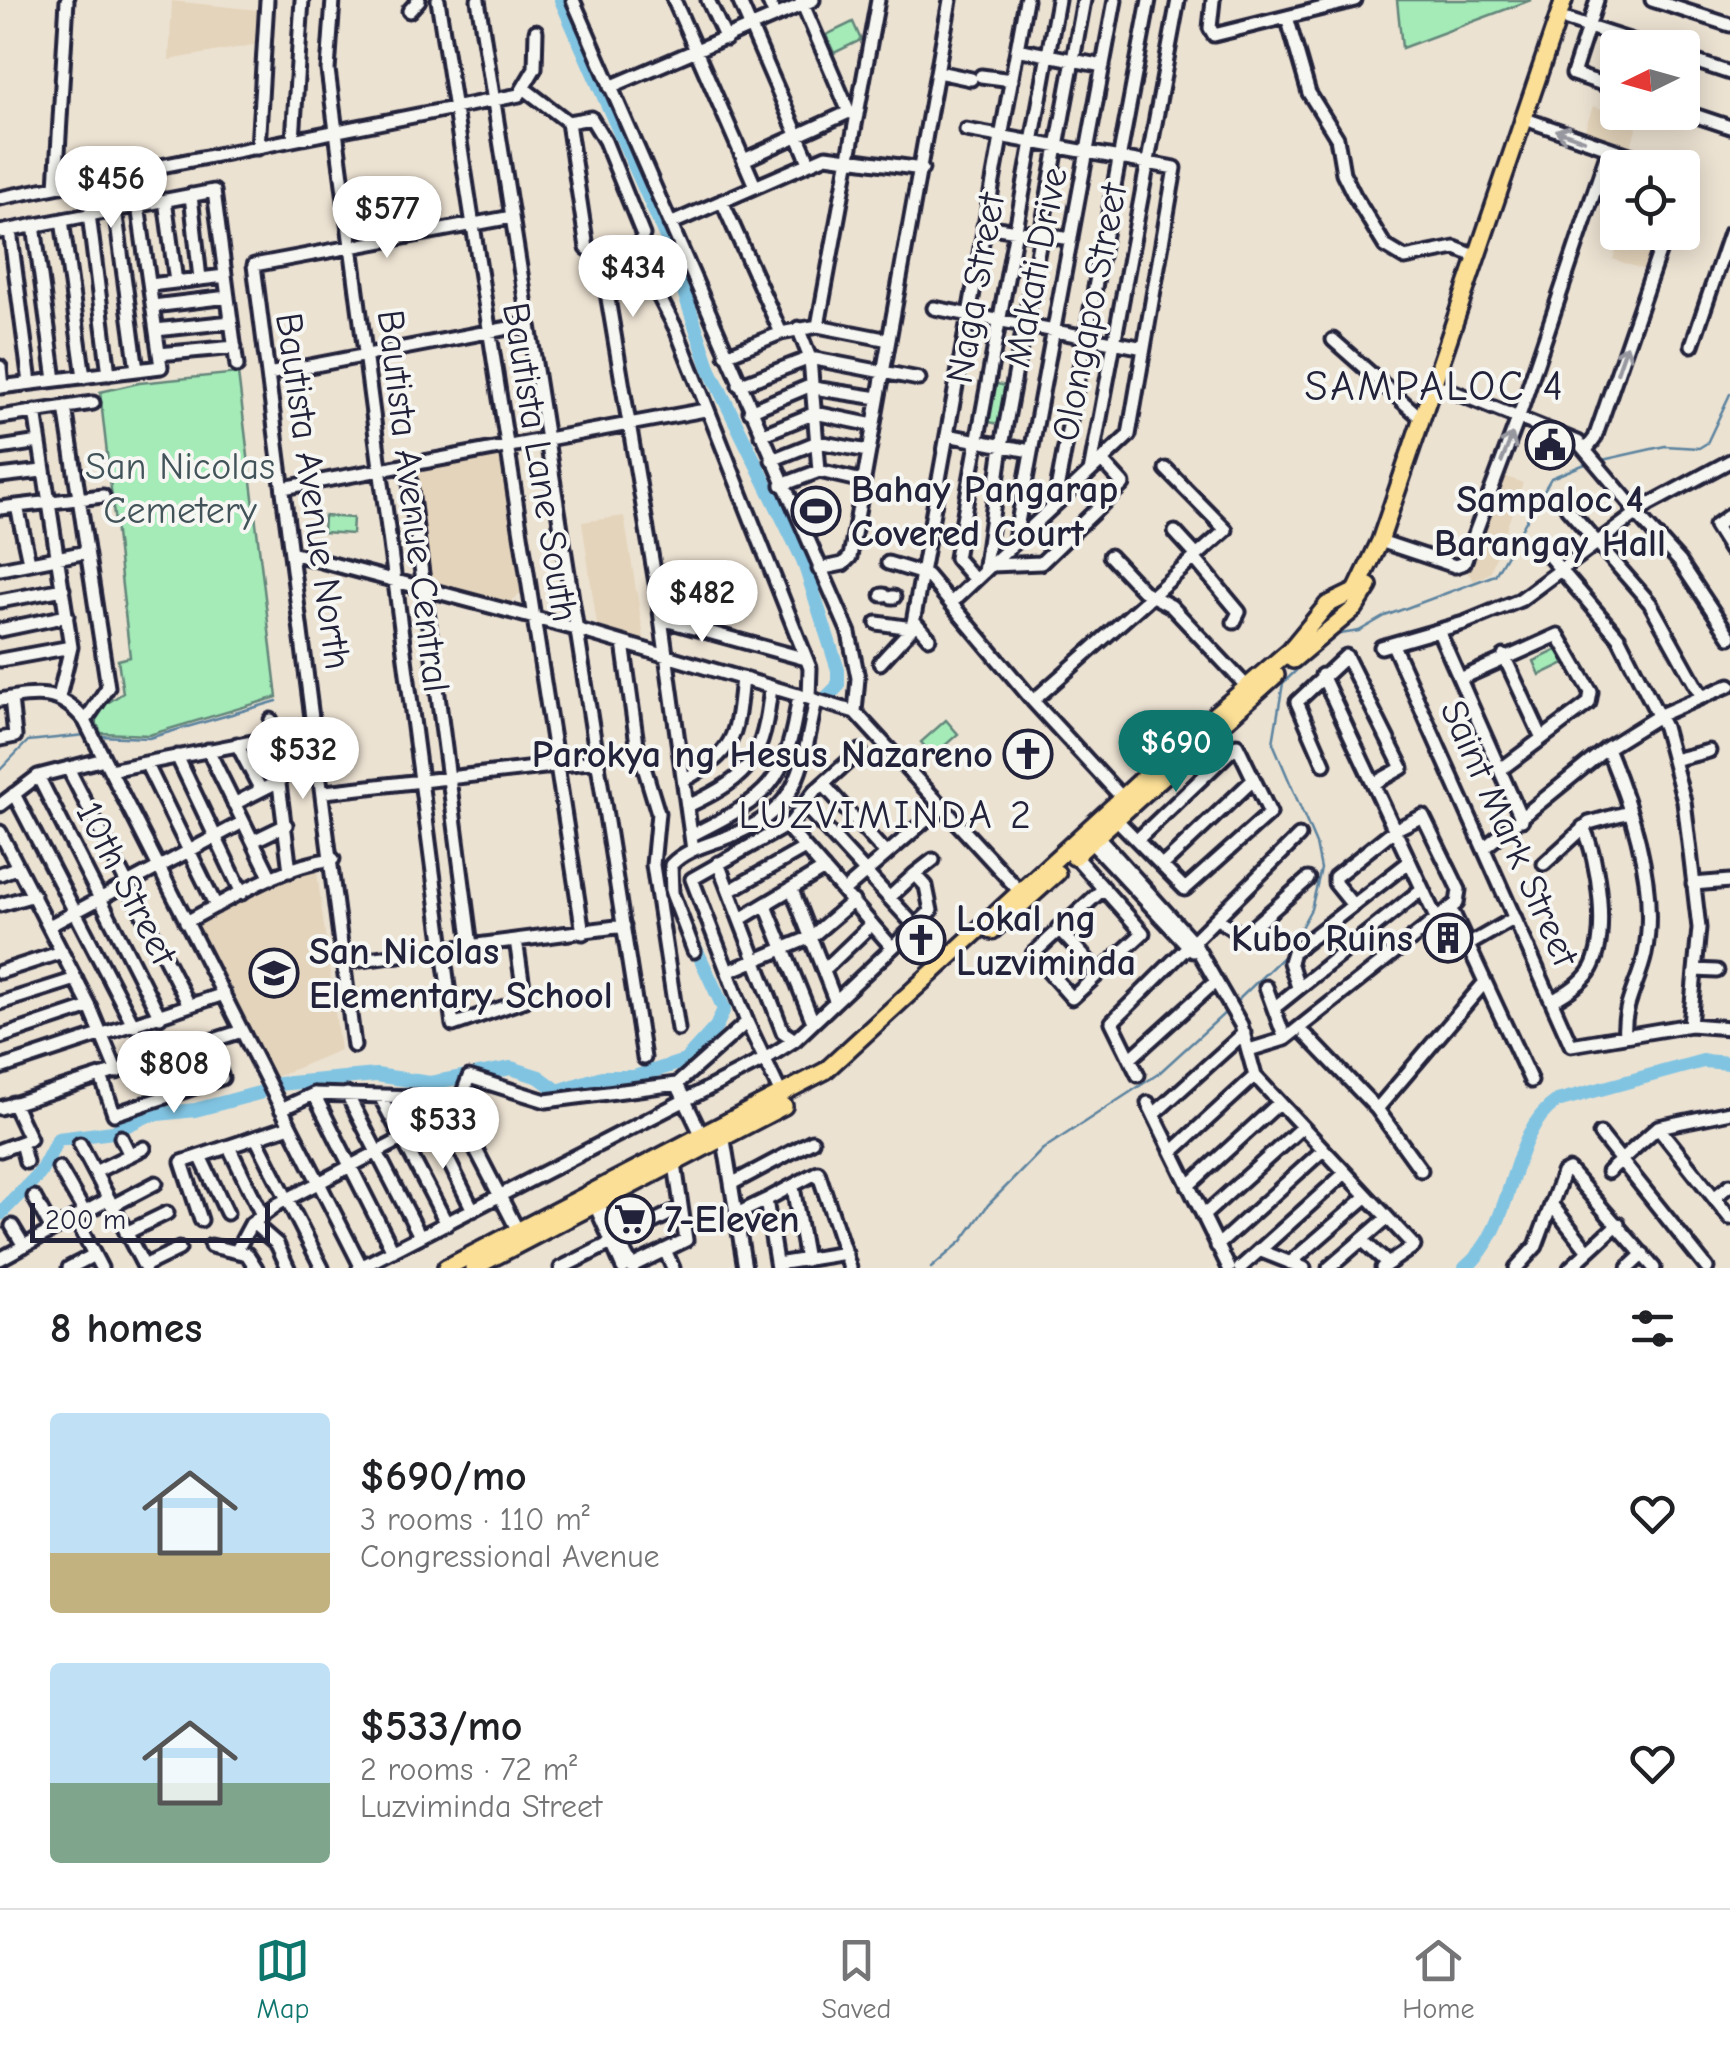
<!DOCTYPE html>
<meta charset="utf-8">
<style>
:root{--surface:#fff;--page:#f2f2f2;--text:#202124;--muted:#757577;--line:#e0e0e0;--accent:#0f766e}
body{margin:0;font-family:"Comic Neue",sans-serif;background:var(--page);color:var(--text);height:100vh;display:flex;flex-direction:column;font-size:38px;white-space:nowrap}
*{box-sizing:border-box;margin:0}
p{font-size:32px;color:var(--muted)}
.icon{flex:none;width:55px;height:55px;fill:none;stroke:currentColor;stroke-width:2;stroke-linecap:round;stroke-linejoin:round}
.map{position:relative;height:1268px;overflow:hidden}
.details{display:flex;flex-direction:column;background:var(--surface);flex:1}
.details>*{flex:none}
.needle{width:65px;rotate:265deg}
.tools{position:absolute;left:1600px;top:30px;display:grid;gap:20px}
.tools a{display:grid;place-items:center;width:100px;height:100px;border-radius:10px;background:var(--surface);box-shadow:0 5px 25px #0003;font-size:50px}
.scale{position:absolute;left:30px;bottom:25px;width:240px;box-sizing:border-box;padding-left:10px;border:5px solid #22223b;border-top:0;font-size:28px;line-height:35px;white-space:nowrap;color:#22223b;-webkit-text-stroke:8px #f6f6f2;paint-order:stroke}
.price{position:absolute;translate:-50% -85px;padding:0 22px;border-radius:35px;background:#fff;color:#222;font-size:32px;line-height:65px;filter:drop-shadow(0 2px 5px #0008)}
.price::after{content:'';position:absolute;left:50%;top:60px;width:30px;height:22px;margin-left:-15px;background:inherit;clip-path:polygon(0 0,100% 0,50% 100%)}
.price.on{background:var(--accent);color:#fff}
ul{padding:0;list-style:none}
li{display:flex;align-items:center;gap:30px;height:250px;padding:0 50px}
li span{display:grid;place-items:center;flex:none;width:280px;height:200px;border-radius:10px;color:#555}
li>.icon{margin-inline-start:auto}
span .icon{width:120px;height:120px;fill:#fffc;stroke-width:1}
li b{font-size:42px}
h2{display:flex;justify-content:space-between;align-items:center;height:120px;padding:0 50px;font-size:42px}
.tab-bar{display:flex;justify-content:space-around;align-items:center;height:140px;border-top:2px solid var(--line);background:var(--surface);font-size:28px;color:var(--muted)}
.tab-bar a{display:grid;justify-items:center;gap:5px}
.tab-bar .on{color:var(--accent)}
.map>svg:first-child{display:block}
.built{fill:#e4d4bb}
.green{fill:#a4ebb8;stroke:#63867a;stroke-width:2.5}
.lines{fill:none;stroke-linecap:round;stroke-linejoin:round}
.stream{stroke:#5b839f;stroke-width:2.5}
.river{stroke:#81c4e2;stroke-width:14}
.minor-casing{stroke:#22223b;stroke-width:19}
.major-casing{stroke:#22223b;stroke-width:22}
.minor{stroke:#f6f6f2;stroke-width:11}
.major{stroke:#fbdf96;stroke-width:15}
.oneway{stroke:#9797a0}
.labels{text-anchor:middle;stroke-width:8;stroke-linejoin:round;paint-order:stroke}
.street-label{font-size:38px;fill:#22223b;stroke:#f6f6f2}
.park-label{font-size:38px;fill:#42545a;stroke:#f6f6f2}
.poi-label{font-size:38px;font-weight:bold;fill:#22223b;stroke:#f6f6f2;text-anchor:start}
.neighbourhood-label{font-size:40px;letter-spacing:2.5px;fill:#22223b;stroke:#f6f6f2}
.quarter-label{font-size:42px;letter-spacing:2.5px;fill:#22223b;stroke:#f6f6f2}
</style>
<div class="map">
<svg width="1730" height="1268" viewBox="0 0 1730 1268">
<rect width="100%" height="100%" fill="#ece2d2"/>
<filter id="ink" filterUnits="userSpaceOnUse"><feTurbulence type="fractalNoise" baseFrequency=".01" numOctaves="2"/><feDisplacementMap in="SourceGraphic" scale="20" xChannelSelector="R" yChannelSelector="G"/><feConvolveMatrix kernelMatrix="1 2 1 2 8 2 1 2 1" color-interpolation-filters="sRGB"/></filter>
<g filter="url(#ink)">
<path class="built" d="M 172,1 L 259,10 L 259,44 L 169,60 Z
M 1593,106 L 1639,121 L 1629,151 L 1583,135 Z
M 1622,233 L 1659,234 L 1647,271 L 1613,259 Z
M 505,454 L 521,593 L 502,609 L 425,589 L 410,472 Z
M 1502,475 L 1523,483 L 1490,573 L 1474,581 L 1467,572 Z
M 624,516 L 645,644 L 598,632 L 582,522 Z
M 316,864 L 340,1050 L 273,1078 L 193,923 L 254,889 Z"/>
<path class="green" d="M 1397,0 L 1531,0 L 1402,48 Z
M 853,22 L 861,40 L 834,53 L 826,35 Z
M 238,373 L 277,697 L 149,735 L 101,733 L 92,713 L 123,693 L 118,660 L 130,657 L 100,392 L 139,383 Z
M 992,383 L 1011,387 L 1004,425 L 984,421 Z
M 324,516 L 353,518 L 352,534 L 323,532 Z
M 1561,648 L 1567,662 L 1540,675 L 1534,661 Z
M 946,720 L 958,734 L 933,756 L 921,742 Z"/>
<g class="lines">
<path class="stream" d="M 1598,461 L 1665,446 L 1699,448 L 1707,443 L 1730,394
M 1334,635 L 1359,631 L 1385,616 L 1495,575 L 1551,478 L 1590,462
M 98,736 L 149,738 L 277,701
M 0,770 L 28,741 L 85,735
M 1291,946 L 1311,909 L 1321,869 L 1316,844 L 1273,743 L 1283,683 L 1325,643
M 1235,1003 L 1287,953
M 931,1268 L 962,1241 L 988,1205 L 1043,1149 L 1158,1074 L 1226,1012"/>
<path class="river" d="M 561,0 L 665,235 L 710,370 L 803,560 L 838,670 L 838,686 L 827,697
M 279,1084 L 376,1075 L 430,1083 L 511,1068 L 539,1077 L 558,1091 L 602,1077 L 634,1077 L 685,1061 L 716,1027 L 724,1009 L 692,940
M 0,1214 L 40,1173 L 58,1139 L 113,1132 L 149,1115 L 195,1110 L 259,1093
M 1465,1268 C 1518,1224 1506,1135 1557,1101 L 1703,1061 L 1730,1063"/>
<g class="minor-casing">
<path id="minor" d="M 333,0 L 328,70 L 453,1025 L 525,1000 L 516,940
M 438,0 L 583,933
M 478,0 L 644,1058
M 573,0 L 849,633 L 858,678 L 855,712
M 674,0 L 755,186
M 708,0 L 726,39
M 739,0 L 809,162
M 768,0 L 775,16
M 801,0 L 849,112
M 1213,0 L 1210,28 L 1214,35 L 1355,0
M 1597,0 L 1573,74 L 1618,89
M 1652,0 L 1730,25
M 409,11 L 419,0
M 1287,17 L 1309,93 L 1337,138 L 1343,173 L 1354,195 L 1385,246 L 1405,258 L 1455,248 L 1475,256
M 1567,20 L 1654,48
M 1017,49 L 1103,66
M 1682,57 L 1730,73
M 938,72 L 971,79
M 981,76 L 1012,80
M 610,87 L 813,0
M 525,89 L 568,122
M 1682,111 L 1730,127
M 1522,118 L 1667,168
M 293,140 L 302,0
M 258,148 L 267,0
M 744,160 L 849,112 L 857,115
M 1682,173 L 1686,174 L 1682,184
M 56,187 L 67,0
M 191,195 L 200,279
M 0,198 L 519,95 L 535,68 L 536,31
M 165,200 L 176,282
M 722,201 L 781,333
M 115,209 L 137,370
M 89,214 L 109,374
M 62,220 L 84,377
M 670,224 L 826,156 L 922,169
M 34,225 L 55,380
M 984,226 L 1071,239
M 10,230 L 30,383
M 0,232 L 214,191 L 237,366
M 636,252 L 643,235 L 605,141 L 591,118 L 568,122 L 587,248 L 601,257 L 657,589 L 693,850
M 601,257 L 636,252 L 676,329 L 810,668 L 809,698
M 150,285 L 225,276
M 153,306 L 228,297
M 934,308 L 1144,348
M 818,326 L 889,340
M 798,328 L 810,358 L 819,471
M 156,330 L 231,322
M 1333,340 L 1420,417
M 1692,345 L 1730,233
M 159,354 L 235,347
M 726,355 L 781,333 L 818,326 L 878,0
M 0,367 L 2,387
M 268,374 L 529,324
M 1432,383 L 1578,442 L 1637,512
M 739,385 L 810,358 L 919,379
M 0,387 L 161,367 L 138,205
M 65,407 L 108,687 L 85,721
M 35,411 L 71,647 L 59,697
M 750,411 L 807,387 L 878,398
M 0,417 L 93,403
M 761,435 L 815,413 L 873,425
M 947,435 L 1030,451
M 0,448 L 39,442
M 1587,449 L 1595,438 L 1666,232
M 772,460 L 817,442 L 868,451
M 408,467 L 471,946
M 1090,472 L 1178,0
M 0,476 L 42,471
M 782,485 L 819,471 L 863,481
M 283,488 L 705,410
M 17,506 L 29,562
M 1054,506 L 1149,0
M 0,508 L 103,496
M 1567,508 L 1650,603 L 1701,695
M 1632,509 L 1680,562 L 1730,637
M 1730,515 L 1715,526 L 1730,550
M 1175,532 L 1197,556
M 1380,541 L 1455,566 L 1464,563 L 1519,416 L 1609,148
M 1014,544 L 1115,0
M 1543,549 L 1619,638 L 1664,727 L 1684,801 L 1699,928 L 1690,1025
M 291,553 L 576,629 L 855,712 L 1025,897
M 1110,556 L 1143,591 L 1171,606 L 1251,691
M 1194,558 L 1239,612 L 1234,622
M 888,563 L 927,575 L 1033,701 L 1127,803
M 992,565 L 1041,563 L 1123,484 L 1102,461
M 0,569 L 87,552
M 819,569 L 843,564 L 850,557 L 950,0
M 984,572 L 1002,446 L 1084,0
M 975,580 L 956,558 L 1058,0
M 882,595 L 884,595
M 892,597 L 894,597
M 0,601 L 63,589
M 952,602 L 1129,435 L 1175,168 L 966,130
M 661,619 L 806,659
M 914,621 L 929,638
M 877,623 L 912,628
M 0,630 L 67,616
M 1439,632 L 1522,820
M 623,643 L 637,744 L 658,813 L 653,865 L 678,1029
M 1393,645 L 1571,1045 L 1690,1025 L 1730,1028
M 1381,647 L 1464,623 L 1520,600 L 1648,505 L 1730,461
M 1504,656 L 1541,736
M 0,660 L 71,647
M 880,663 L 912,628 L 1026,0
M 1322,675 L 1436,918
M 1460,679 L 1558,635 L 1591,692 L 1589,703 L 1500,770
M 0,700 C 37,693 60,689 85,721 L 362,1268
M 1033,701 L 1226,530 L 1166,469
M 271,720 L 290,871
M 0,739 L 15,736 L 11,698
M 237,744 L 261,790
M 1607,748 C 1632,808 1658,889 1645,954 C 1639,983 1622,1005 1625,1036
M 208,750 L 271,878
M 177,756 L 242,893
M 1673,760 L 1709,751
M 146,763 L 216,906
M 1324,764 L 1297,702 L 1346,656 L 1402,768 L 1373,784
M 68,768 L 189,1005
M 110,770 L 273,738
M 38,776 L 160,1017
M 684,780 C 737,750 736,736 742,678
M 823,784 L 886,854
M 325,792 L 597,761
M 14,794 L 134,1026
M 234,804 L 279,781
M 0,805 L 38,776 L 104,759
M 804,805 L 915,926
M 688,806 C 753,775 763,759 771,687
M 1116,819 L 1185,889 L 1270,813 L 1237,745 L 1137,840
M 786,826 L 891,946
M 1093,831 L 1194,943 L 1241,1025 L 1255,1076 L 1414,1246 L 1382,1268
M 0,832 L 90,1007 L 117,1072
M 692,835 C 770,796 786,784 799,695
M 1086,837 L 1193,951
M 253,841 L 286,825
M 1484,848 L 1607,748 L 1660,715 L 1730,685
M 1071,852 L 1143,933 L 1072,998 L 1033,954 L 1104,888
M 718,863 L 783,1032 L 795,1040
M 1544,864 L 1589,823 L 1629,812
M 1162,866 L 1253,780
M 0,874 L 18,867
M 1693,884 L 1730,881
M 731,890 L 805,848
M 792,890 L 835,1000
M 844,891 L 942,806
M 889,898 L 915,874
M 0,905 L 34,895
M 766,906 L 813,1022
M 1454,915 L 1531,1081
M 742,918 L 824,869
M 1219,920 L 1243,936 L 1308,879
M 186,922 C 232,898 280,866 333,859
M 49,926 L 243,822
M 1058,928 L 1099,973
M 1468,945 L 1515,918
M 694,951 L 672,893 L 671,865 C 685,850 706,845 725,838 C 802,809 800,773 816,700
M 345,962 L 624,926
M 825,969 L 872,924
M 1695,970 L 1717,971
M 730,971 L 811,937 L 853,901
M 0,972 L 62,952
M 1266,987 L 1285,1039
M 1298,987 L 1290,962 L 1293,952 L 1409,862
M 1552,1001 C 1565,994 1580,985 1589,972 C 1610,941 1599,859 1583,827
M 0,1003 L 76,979
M 1274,1008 L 1422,889
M 1306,1035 L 1377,1109 L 1421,1170
M 0,1037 L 90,1007
M 354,1046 L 254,265 L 512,217
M 1249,1050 L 1285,1039 L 1457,903 L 1459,890 L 1423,816 L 1394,830 L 1335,877 L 1335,883 L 1352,904
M 1130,1059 L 1214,983
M 0,1068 L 224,994
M 1138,1075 L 1112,1022 L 1299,836
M 101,1076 L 114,1114 L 222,1078 L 209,1042
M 677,1084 L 702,1136
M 314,1094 L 393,1251
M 347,1094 L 420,1236
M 380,1096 L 447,1224
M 782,1096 L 747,1022 L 692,879 L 791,823 L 814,792 L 860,751
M 1148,1103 L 1229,1268
M 0,1108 L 242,1031
M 281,1109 L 314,1094 L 417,1097 L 473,1210
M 1377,1109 L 1485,982
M 456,1111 L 469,1077 L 546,1101 L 677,1084 L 747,1022
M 1154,1114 L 1244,1033
M 1658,1127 L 1730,1218
M 723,1134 L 745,1268
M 1600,1134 L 1707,1268
M 121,1137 L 130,1155
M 256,1138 L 322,1268
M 437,1139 L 464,1123
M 21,1143 L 26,1162
M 80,1144 L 145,1268
M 229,1147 L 262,1215
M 0,1150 L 30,1139 L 13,1103
M 1172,1152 L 1255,1076
M 201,1158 L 227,1213
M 59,1168 L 85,1213
M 95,1172 L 144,1148
M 1608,1172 L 1658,1127 L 1730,1112
M 733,1183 L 812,1141
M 1188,1186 L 1279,1103
M 793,1187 L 806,1260
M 34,1197 L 52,1230
M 594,1197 L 633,1268
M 592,1198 L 623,1268
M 1714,1198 L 1730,1185
M 1551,1204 L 1588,1251
M 112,1206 L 156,1183
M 737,1214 L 766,1200
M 1203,1216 L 1301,1128
M 75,1218 L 101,1268
M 201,1220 L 182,1162 L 290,1126
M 253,1223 L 277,1244 L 288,1268
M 12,1226 L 24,1246
M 126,1233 L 167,1213
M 1362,1240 L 1387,1263
M 211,1246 L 247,1254 L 256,1268
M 1217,1246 L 1322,1151
M 237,1250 L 251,1224 L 278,1204 L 456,1111 L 518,1231
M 665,1250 L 673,1268
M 1261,1251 L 1304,1268
M 0,1259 L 109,1199
M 1290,1263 L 1366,1197
M 777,1264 L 846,1253
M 144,1266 L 179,1249
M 632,1266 L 686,1240 L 675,1164
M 69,1268 L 94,1255
M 359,1268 L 765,1059 L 795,1040 L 931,911 L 926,886 L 915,874 L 933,860
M 561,1268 L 681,1208
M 777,1268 L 766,1200 L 818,1172 L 850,1268
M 1240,1268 L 1344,1174
M 1329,1268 L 1387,1218
M 1516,1268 L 1536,1246 L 1563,1173 L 1569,1170 L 1654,1268
M 1570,1268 L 1618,1224
M 1628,1268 L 1643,1254"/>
</g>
<g class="major-casing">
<path id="major" d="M 1293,660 L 1355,608 L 1369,586
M 1074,857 L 1276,675
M 992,931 L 1057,873
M 446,1268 L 825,1071 L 1184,741 L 1290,650 L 1327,605 L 1356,591 L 1380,541 L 1564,0
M 473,1268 L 784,1106"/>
</g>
<use href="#minor" class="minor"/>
<use href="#major" class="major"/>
</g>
<defs><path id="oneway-shaft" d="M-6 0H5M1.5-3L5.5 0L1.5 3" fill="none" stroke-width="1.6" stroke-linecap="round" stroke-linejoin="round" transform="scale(2.5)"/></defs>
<g class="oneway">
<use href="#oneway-shaft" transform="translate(1570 135) rotate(-161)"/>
<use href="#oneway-shaft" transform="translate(1622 359) rotate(-71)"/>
<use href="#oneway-shaft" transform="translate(1507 448) rotate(-68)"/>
</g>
</g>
<defs>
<g id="civic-ring" transform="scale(2.5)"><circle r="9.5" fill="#f6f6f2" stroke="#22223b" stroke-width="1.5"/><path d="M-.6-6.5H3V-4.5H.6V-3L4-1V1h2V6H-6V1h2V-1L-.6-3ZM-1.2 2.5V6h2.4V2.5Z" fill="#22223b"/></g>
<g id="stadium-ring" transform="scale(2.5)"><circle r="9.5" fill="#f6f6f2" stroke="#22223b" stroke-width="1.5"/><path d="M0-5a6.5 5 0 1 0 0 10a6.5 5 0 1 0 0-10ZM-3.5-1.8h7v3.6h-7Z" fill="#22223b"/></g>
<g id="church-ring" transform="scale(2.5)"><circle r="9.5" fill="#f6f6f2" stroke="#22223b" stroke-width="1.5"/><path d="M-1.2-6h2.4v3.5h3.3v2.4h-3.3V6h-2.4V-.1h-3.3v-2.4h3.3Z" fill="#22223b"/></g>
<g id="building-ring" transform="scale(2.5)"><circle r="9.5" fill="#f6f6f2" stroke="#22223b" stroke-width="1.5"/><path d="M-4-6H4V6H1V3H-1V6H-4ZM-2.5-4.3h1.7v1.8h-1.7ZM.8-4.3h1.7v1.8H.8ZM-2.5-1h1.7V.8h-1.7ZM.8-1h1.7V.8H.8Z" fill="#22223b"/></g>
<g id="school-ring" transform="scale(2.5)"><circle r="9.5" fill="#f6f6f2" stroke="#22223b" stroke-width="1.5"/><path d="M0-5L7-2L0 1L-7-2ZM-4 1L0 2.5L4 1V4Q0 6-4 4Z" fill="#22223b"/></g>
<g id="supermarket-ring" transform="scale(2.5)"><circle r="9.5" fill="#f6f6f2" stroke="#22223b" stroke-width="1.5"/><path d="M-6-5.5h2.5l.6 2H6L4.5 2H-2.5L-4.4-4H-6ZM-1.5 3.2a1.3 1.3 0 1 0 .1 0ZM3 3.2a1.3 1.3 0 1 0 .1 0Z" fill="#22223b"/></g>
</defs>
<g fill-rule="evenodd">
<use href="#civic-ring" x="1550" y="445"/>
<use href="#stadium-ring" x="816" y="511"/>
<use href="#church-ring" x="1028" y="754"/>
<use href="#building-ring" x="1448" y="938"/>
<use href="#church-ring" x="921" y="940"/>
<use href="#school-ring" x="274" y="973"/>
<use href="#supermarket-ring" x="630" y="1219"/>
</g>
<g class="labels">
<g class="street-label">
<text transform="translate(1035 267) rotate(-79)" y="13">Makati Drive</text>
<text transform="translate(975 288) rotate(-80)" y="13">Naga Street</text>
<text transform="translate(1089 312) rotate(-79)" y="13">Olongapo Street</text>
<text transform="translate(541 462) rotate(81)" y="13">Bautista Lane South</text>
<text transform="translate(314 491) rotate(82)" y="13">Bautista Avenue North</text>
<text transform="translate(414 501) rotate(83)" y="13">Bautista Avenue Central</text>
<text transform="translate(1510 833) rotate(66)" y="13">Saint Mark Street</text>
<text transform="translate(127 883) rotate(63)" y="13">10th Street</text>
</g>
<g class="park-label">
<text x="180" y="479">San Nicolas<tspan x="180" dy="44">Cemetery</tspan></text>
</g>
<g class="poi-label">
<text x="851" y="502">Bahay Pangarap<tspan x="851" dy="44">Covered Court</tspan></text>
<text x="1550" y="512" text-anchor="middle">Sampaloc 4<tspan x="1550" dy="44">Barangay Hall</tspan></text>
<text x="993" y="767" text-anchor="end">Parokya ng Hesus Nazareno</text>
<text x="956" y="931">Lokal ng<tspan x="956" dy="44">Luzviminda</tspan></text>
<text x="1413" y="951" text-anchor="end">Kubo Ruins</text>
<text x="309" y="964">San Nicolas<tspan x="309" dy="44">Elementary School</tspan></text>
<text x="665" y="1232">7-Eleven</text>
</g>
<g class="neighbourhood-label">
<text x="886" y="828">LUZVIMINDA 2</text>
</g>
<g class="quarter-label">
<text x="1435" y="400">SAMPALOC 4</text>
</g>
</g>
</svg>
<div class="tools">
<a><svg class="needle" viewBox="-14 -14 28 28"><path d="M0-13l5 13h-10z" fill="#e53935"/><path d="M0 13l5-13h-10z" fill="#757577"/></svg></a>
<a><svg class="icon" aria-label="locate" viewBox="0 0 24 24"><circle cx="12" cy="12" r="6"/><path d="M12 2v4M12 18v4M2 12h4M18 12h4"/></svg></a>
</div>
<div class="scale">200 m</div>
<b class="price" style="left:111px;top:231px">$456</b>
<b class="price" style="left:387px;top:261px">$577</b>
<b class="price" style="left:633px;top:320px">$434</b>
<b class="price" style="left:702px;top:645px">$482</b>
<b class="price on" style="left:1176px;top:795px">$690</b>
<b class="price" style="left:303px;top:802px">$532</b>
<b class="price" style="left:174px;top:1116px">$808</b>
<b class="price" style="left:443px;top:1172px">$533</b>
</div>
<section class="details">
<h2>8 homes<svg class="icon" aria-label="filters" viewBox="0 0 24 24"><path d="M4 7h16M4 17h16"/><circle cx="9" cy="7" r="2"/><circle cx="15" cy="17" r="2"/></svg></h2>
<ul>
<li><span style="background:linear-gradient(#bfe0f5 70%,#c2b280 0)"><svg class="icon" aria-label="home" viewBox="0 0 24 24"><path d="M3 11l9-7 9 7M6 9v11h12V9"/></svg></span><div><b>$690/mo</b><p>3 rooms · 110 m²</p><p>Congressional Avenue</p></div><svg class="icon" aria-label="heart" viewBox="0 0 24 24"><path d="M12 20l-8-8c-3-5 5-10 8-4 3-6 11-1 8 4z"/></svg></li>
<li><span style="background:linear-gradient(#bfe0f5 60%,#7fa58c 0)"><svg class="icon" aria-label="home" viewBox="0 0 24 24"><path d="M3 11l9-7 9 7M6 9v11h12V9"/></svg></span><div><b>$533/mo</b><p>2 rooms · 72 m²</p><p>Luzviminda Street</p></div><svg class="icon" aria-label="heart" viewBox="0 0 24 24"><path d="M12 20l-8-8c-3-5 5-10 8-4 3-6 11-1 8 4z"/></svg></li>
</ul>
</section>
<nav class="tab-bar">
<a class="on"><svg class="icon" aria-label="map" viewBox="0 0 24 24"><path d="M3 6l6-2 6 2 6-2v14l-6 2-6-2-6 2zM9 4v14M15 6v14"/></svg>Map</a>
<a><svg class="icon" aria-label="saved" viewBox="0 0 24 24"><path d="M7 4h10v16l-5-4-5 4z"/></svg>Saved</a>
<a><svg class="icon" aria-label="home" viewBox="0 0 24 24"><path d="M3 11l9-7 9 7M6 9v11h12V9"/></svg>Home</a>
</nav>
